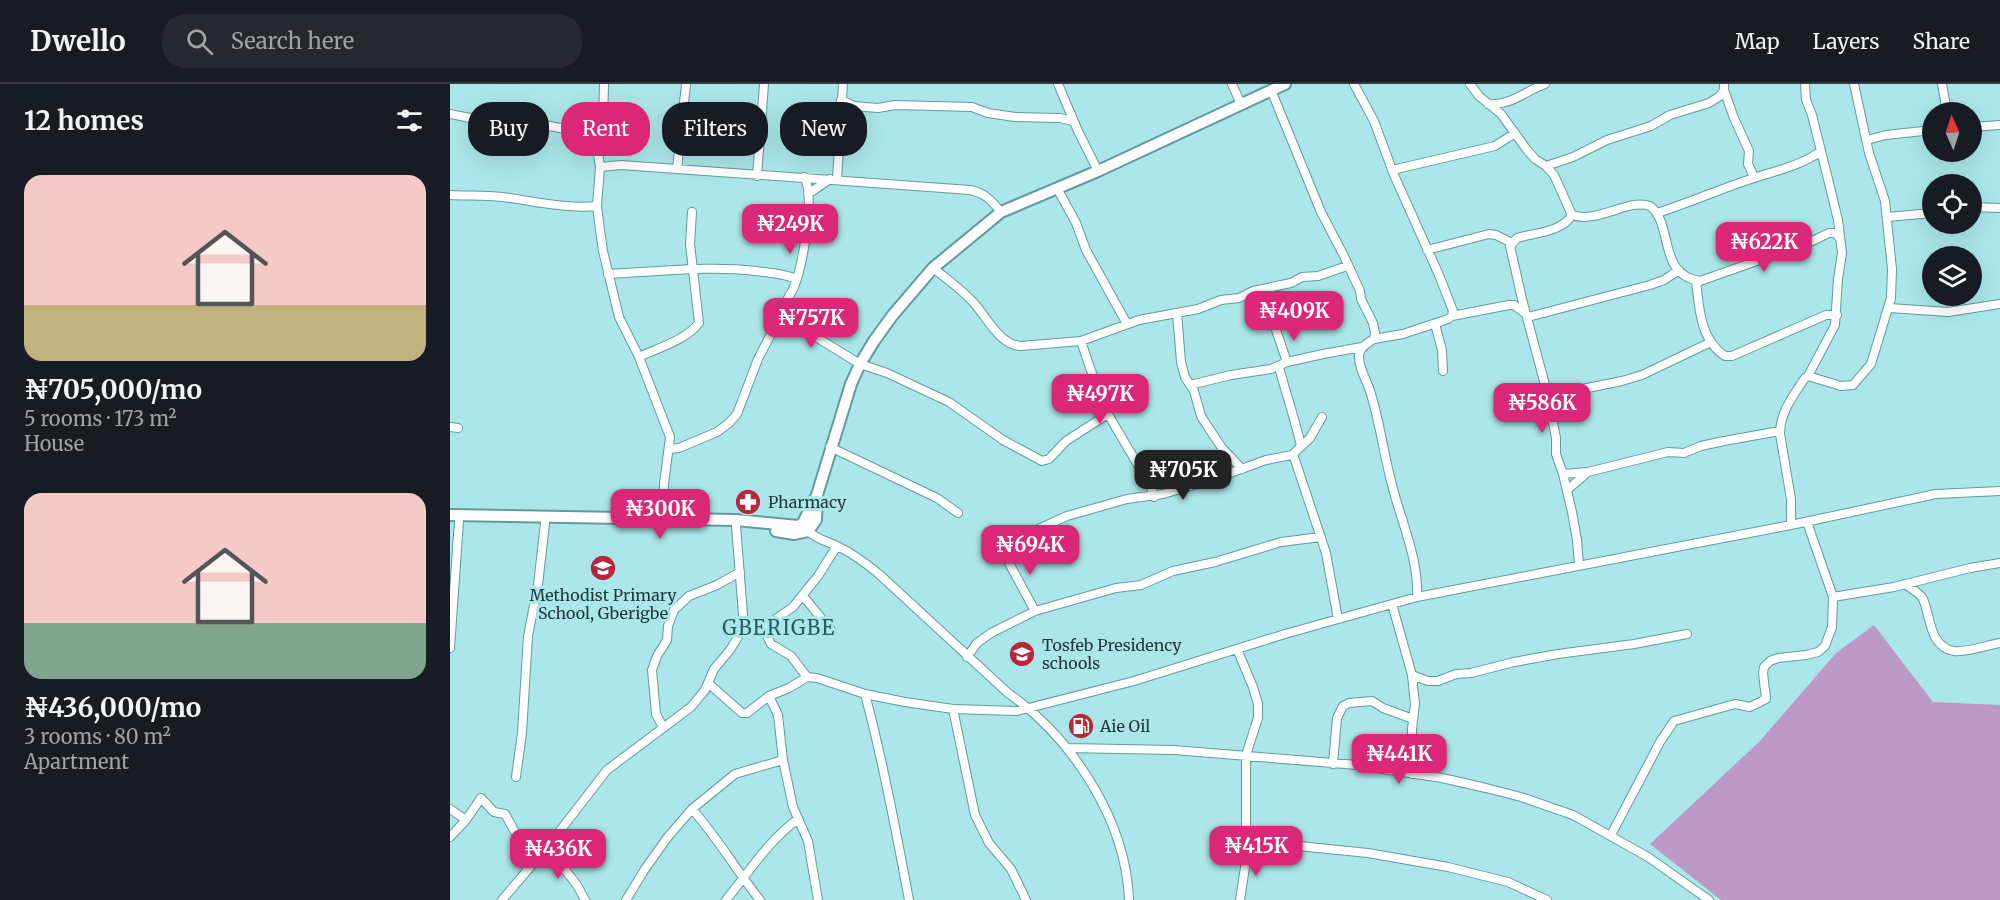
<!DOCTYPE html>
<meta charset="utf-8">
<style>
:root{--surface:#171b24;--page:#242831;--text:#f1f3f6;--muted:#9ea1a6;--line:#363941;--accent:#db2777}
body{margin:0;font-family:Merriweather,serif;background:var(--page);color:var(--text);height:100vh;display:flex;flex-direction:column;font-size:22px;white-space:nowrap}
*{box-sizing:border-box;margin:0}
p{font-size:20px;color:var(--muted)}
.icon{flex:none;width:33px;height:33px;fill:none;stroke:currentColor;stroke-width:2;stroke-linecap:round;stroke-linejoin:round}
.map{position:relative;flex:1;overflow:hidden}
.sheet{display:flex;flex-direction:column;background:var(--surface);width:450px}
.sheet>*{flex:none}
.guide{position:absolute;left:18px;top:18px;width:570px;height:54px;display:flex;gap:12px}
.needle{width:39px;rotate:357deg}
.tools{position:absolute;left:1472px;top:18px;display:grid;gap:12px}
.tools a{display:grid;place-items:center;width:60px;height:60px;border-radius:50%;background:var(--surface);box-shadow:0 6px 24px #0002;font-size:30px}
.price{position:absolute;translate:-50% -51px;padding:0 14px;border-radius:12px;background:var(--accent);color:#fff;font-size:20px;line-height:39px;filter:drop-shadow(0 2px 3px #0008)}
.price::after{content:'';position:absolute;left:50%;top:36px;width:18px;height:14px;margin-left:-9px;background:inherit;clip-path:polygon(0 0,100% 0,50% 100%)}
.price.selected{background:#222;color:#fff}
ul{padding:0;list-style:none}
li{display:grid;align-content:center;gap:12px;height:318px;padding:0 24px}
li span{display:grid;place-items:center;height:186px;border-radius:18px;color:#555}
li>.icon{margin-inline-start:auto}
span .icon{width:108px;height:108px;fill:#fffc;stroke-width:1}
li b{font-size:26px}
h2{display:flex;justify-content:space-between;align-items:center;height:72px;padding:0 24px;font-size:26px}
.pill{padding:0 21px;border-radius:24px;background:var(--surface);box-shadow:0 6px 24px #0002;font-size:21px;line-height:54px}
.pill.selected{background:var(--accent);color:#fff}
header{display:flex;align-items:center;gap:36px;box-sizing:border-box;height:84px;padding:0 30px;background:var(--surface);border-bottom:2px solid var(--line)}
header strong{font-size:28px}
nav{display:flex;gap:33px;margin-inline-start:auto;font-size:21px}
.search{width:420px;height:54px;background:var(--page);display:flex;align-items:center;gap:15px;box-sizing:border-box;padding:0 21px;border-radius:24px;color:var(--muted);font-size:22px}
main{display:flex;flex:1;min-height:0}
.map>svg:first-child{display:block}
.green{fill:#bc9ac5}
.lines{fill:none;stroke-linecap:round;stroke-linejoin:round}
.minor-casing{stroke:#619b9d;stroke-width:10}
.major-casing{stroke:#619b9d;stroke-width:14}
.minor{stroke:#fff;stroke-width:8}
.major{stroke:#fff;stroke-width:10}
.labels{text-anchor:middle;stroke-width:6;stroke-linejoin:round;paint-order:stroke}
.poi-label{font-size:16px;fill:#21393b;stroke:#abe7ea;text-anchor:start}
.quarter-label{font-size:20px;letter-spacing:1.5px;fill:#235e61;stroke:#abe7ea}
</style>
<header>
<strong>Dwello</strong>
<div class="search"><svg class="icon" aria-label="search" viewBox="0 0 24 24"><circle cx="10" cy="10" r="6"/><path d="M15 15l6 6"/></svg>Search here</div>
<nav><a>Map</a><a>Layers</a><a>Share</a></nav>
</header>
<main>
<section class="sheet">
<h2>12 homes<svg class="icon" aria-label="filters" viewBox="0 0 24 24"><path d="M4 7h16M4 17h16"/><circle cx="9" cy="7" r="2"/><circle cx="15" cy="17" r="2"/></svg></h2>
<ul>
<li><span style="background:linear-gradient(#f6c9c9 70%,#c2b280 0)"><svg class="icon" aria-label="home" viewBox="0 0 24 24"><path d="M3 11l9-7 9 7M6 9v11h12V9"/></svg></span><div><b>₦705,000/mo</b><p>5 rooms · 173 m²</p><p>House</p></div></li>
<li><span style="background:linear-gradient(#f6c9c9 70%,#7fa58c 0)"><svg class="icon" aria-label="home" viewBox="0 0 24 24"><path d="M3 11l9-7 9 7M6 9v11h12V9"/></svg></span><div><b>₦436,000/mo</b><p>3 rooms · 80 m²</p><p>Apartment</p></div></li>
</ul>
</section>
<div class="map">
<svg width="1550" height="816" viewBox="0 0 1550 816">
<rect width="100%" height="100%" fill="#abe7ea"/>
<path class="green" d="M 1424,541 L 1483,618 L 1550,621 L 1550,816 L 1271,816 L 1200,760 L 1310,657 L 1386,569 Z"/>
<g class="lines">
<g class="minor-casing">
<path id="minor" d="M 154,0 L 153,38 L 148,69 L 150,83 L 147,122 L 150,146 L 153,167 L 169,233 L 189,273 L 220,353 L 214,400 L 213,436
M 608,0 L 628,47 L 648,87
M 782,0 L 791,20
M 904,0 L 924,37 L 944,91 L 989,191 L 1003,227 L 1002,232
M 1020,0 L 1029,12 L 1051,30 L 1077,66 L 1085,75 L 1096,82 L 1104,91 L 1122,131
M 1355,0 L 1356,16 L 1362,31 L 1379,99 L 1388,136 L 1392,169 L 1388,195 L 1385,241 L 1358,292
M 1492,0 L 1497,28
M 821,6 L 871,128 L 894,172 L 910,207 L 911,215 L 923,239 L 925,249 L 924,255 C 918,259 910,263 909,271 C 908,284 918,298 921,310 C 930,340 934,371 942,401 C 951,437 969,475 967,513
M 1274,6 L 1284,34 L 1299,67 L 1298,80 L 1304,93
M 391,16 L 404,22 L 415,23 L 428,24 L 445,21 L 522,23 L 538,29 L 565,33 L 610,34 L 623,37
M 1038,20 C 1061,22 1075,7 1095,0
M 0,30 L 25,35 L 61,35 L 121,46 L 151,49
M 1521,43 L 1550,41
M 1417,56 L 1436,51 L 1482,46
M 1096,82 L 1123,73 L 1157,56 L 1201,42 L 1220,31 L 1259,19 L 1270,12 L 1274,6 L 1274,0
M 150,83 L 171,81 L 520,106 C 535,109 541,116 551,128
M 227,85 L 236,0
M 942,86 L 1045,62 L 1065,49
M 307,92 L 314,0
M 387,95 L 393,0
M 607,104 L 626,139 L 636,166 L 677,240
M 358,110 L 380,95
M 0,111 C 17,112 35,111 52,113 C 84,117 115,125 147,122
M 1521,123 L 1550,124
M 1207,129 C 1238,119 1268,106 1298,96 C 1323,87 1349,83 1371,67
M 1122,131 C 1112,148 1085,149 1067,154 L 1060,162 L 1072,215 L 1098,312 L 1106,354 L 1106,370 L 1113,390 L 1122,428 L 1127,456 L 1129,481
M 1122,131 C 1148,140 1178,114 1200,122 C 1224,140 1207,191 1250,197 L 1358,159 L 1379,149 L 1385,149 L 1390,154
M 1437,133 L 1482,129
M 977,166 L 1039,150 L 1046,151 L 1062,159
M 483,184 C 497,195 511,205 523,218 C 537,233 549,261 571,262 L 631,257 L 689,236 L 748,225 L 771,216 L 789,214 L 803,207 L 841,199 L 852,193 L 868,192 L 897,182
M 158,190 C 208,188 256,181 306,187 C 319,189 333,189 346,195
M 1246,197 C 1249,223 1250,256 1275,272 L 1282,272 L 1376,231 L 1387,231
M 1440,224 L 1498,228 L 1550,220
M 332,229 L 340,237 L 410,280 L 437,289 L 499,318 L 553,356 L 592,377 L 599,375 L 616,357 L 658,330
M 727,229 L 731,278 L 735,293 L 744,307 L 751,332 L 758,343 L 772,364 L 792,385
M 1078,233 L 1200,201 L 1214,196 L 1229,186
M 985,240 L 992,266 L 993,287
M 826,246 L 837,278
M 924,255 L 953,250 L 998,235 L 1002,232 L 1059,221 L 1064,221 L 1076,230
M 631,257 L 640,284 L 659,332 L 701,403 L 704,413
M 189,273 C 208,264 236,256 249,239 L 240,160 L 242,128
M 829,283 C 836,310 845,335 851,362
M 740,301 L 781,291 L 821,285 L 837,278 L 873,270 L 912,263
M 1098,312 L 1172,297 L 1192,291 L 1261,258
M 0,343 L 8,344
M 380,363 L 487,414 L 508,429
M 219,365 L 229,364 L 267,348 L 279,339 L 287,330 L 308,275 L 332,229 C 333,219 340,213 344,203 C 352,183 366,111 354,93
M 843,370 L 876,469 L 888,535
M 1113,390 L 1138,388 L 1218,368 L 1234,369 L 1251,362 L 1274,357 L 1330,347
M 1117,406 L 1138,388
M 1341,441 L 1341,415 L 1330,350 C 1330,328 1343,312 1355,294 L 1358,292 L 1391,302 L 1403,301 L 1421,280 L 1441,214 L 1442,185 L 1435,117 L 1419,69 L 1404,0
M 358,447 C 369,457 376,456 389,463 C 404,470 417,480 430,491 L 558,609 C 622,654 676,736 679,816
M 1455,500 C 1460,504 1470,509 1473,515 C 1481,533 1479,563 1504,567 C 1516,569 1537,561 1550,559
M 353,512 L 381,546
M 1383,513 L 1444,503 L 1520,484 L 1550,479
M 942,520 L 962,591 L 965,620 L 962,645 L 962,690
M 585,527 L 553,468 L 553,461 L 617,432 L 677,415 L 713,410 L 761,396 L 816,376 L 842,371 L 860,354 L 872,333
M 294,537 L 305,544 L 313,544 L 343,523 L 368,492 L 387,462
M 313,544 L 321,560 L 341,572 L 357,593
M 0,564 L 9,437
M 787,565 L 803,603 L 808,620 L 808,634 L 796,671 L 796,745 L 799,757 L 790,816
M 517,573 L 527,559 L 541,549 L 585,527 L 666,504 L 691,501 L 723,487 L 765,478 L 831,458 L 871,453
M 962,591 L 978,597 L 988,597 L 1006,590 L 1021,589 L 1064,578 L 1108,570 L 1184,560 L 1237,550
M 258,599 L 292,629 L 297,629 L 319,612 L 339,604 L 357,593 L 367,594 L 415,610 L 455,618 L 503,625 L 567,627 L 684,597 L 835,550 L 967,513 L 1341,441 L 1486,410 L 1550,407
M 415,610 C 433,678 446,747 459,816
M 319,612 L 328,631 L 333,676 L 343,723 L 358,757 L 368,816
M 503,625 L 525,731 L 539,759 L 561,785 L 576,816
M 213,643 L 206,630 L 202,586 L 207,572 L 217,556 L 218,542 L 224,526 L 239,512 L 267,501 L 290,488
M 617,664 L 724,666 L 907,681 L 992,694 L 1036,704 L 1071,713 L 1123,731 L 1198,773 L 1259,816
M 883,680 L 887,634 L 893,622 L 899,619 L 922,617 L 933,624 L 963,635
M 66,693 L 72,649 L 78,552 L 88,501 L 95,439
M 0,725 L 16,736 L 31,714 L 44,728 L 55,730 L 65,748 L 83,764 L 97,763
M 242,725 C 267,753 286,786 310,816
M 1161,751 L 1210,658 L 1224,637 L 1285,620 L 1300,623 L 1316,615 L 1313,589 L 1314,583 L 1320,577 L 1328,574 L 1356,571 L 1368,568 L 1375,562 L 1382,543 L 1383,513 L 1357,438
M 0,753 L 16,736
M 799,757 L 918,769 L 998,783 L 1058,798 L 1097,816
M 97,763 L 127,801 L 135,816
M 52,816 L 99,761 L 157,686 L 241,623 L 255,606 L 264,585 L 280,566 L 294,543 L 286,442
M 176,816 L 195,785 L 217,754 L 242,725 L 285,690 L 333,676
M 276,816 C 299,788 318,757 348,735"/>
</g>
<g class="major-casing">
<path id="major" d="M 0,431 L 286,436 L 348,442 L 353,439 L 367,411 L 401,300 L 410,280 L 424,257 L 442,232 L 483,184 L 551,128 L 648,87 L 835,0
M 326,447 L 344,450 L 358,447 L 366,436 L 367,414"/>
</g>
<use href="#minor" class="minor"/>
<use href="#major" class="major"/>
</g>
<defs>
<g id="pharmacy-disc" transform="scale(1.35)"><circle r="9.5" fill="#b7263a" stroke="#abe7ea"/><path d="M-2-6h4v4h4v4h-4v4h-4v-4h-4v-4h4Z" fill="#fff"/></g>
<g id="school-disc" transform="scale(1.35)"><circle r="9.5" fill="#b7263a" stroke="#abe7ea"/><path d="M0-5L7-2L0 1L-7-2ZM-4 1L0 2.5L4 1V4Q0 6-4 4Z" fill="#fff"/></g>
<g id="fuel-disc" transform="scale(1.35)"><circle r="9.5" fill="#b7263a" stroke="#abe7ea"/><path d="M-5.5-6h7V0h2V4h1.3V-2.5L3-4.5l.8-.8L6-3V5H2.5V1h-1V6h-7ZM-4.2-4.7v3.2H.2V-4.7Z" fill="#fff"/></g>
</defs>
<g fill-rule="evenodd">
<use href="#pharmacy-disc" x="298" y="418"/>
<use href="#school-disc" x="153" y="484"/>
<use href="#school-disc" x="572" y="570"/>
<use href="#fuel-disc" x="631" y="642"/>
</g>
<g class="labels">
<g class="poi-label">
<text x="318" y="424">Pharmacy</text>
<text x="153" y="517" text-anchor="middle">Methodist Primary<tspan x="153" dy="18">School, Gberigbe</tspan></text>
<text x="592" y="567">Tosfeb Presidency<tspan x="592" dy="18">schools</tspan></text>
<text x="650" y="648">Aie Oil</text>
</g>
<g class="quarter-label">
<text x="329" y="551">GBERIGBE</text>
</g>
</g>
</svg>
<div class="tools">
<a><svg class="needle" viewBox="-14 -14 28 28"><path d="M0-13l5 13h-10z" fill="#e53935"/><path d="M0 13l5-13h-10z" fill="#9ea1a6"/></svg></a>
<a><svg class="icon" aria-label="locate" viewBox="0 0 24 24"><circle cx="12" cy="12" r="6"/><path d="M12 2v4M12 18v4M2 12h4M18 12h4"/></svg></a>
<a><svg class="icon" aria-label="layers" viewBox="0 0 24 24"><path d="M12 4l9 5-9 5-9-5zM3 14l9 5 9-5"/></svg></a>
</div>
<b class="price" style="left:340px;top:171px">₦249K</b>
<b class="price" style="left:1314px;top:189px">₦622K</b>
<b class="price" style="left:844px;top:258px">₦409K</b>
<b class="price" style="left:361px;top:265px">₦757K</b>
<b class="price" style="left:650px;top:341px">₦497K</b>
<b class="price" style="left:1092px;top:350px">₦586K</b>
<b class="price selected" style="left:733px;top:417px">₦705K</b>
<b class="price" style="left:210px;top:456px">₦300K</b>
<b class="price" style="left:580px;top:492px">₦694K</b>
<b class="price" style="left:949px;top:701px">₦441K</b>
<b class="price" style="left:806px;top:793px">₦415K</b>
<b class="price" style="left:108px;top:796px">₦436K</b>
<div class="guide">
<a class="pill">Buy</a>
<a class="pill selected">Rent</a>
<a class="pill">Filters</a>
<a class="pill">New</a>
</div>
</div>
</main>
